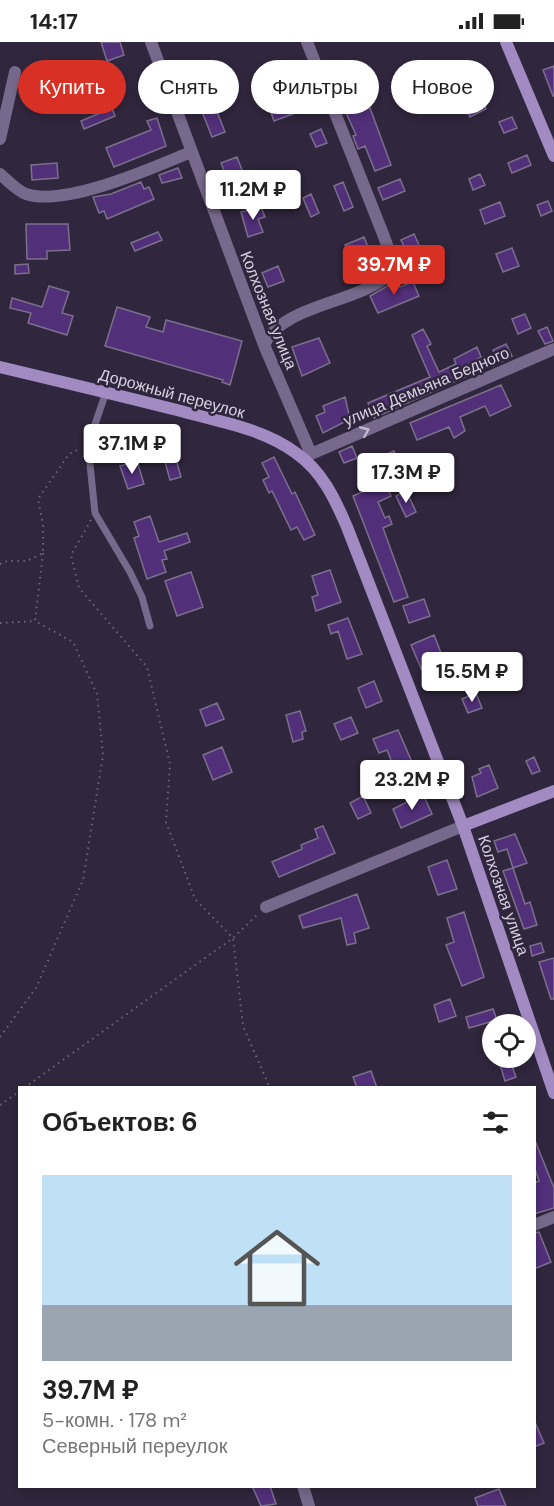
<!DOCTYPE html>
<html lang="ru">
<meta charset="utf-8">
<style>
:root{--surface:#fff;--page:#f2f2f2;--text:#222;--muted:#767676;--accent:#d93025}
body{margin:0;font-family:"DM Sans",sans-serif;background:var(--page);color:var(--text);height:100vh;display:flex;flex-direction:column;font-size:22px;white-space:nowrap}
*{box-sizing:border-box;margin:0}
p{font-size:20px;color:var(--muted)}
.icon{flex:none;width:33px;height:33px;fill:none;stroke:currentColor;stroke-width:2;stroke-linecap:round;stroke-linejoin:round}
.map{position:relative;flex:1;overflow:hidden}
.drawer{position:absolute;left:18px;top:1044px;width:518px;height:402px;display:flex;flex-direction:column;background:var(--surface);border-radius:0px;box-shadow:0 3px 9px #0003}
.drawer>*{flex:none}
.guide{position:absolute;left:18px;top:18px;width:519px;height:54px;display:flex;gap:12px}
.buttons{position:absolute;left:482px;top:972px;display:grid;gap:12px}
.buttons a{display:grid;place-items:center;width:54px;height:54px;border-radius:50%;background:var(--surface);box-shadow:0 3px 9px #0003;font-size:30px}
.price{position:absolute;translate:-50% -51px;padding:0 14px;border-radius:6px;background:#fff;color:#222;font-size:20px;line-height:39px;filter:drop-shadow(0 2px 3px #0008)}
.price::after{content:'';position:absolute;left:50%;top:36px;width:18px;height:14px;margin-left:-9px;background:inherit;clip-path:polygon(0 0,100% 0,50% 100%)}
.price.current{background:var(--accent);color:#fff}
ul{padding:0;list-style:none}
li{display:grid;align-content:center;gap:12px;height:318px;padding:0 24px}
li span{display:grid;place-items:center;height:186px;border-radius:0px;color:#555}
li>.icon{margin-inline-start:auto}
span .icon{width:108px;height:108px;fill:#fffc;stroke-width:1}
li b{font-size:26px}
h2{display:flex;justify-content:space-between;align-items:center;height:72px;padding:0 24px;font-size:26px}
.tag{padding:0 21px;border-radius:27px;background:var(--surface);box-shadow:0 3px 9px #0003;font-size:21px;line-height:54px}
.tag.current{background:var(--accent);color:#fff}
.status{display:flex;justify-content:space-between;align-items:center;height:42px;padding:0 30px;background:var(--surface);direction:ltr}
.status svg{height:16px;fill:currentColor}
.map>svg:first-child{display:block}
.building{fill:#522f79;stroke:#7b708c;stroke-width:1.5}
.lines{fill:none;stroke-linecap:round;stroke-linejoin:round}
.path{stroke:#6e6579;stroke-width:2;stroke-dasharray:1.5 4.5;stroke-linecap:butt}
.lane{stroke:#77698b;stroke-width:7}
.street{stroke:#77698b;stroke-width:12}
.secondary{stroke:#a18bc2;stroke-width:12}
.oneway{stroke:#c0b8cc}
.labels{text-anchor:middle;stroke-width:5;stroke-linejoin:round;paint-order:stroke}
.street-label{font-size:16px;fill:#d8d2e2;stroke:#30263d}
</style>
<div class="status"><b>14:17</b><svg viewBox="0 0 49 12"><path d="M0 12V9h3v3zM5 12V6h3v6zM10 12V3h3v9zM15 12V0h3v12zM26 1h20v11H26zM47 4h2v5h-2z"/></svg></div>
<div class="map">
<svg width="554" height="1464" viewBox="0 0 554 1464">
<rect width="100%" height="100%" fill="#30263d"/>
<path class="building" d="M 101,0 L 120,0 L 124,13 L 107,19 Z
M 51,24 L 70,28 L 68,37 L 86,40 L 84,50 L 47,46 Z
M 554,24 L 554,54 L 553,54 L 543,28 Z
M 346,26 L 366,67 L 370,66 L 391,123 L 375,129 L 365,104 L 358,107 L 353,94 L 356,93 L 339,55 L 343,54 L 334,31 Z
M 486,28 L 490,38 L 478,44 L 473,34 Z
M 205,34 L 212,51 L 218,48 L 223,64 L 216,67 L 225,90 L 212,95 L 190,39 Z
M 287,39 L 298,70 L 274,79 L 263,48 Z
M 479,51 L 486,67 L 470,75 L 463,58 Z
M 112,66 L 115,74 L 84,87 L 81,79 Z
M 512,75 L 517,86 L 504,91 L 499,80 Z
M 157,76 L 166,104 L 114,125 L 106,106 L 151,88 L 147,79 Z
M 321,87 L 327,101 L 316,105 L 310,92 Z
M 527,113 L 531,123 L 512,131 L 508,121 Z
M 237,115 L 246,138 L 230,144 L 221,121 Z
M 57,121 L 58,136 L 32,138 L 31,123 Z
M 178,126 L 182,136 L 162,141 L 159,133 Z
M 480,132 L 485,143 L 473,148 L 469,137 Z
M 400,137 L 405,149 L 383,158 L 378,146 Z
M 141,140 L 144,147 L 149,145 L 154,157 L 107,177 L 104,169 L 99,171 L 93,155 L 111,152 Z
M 343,140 L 353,165 L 344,169 L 334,144 Z
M 311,152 L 319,171 L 311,175 L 303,156 Z
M 548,159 L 552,169 L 541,174 L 537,163 Z
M 500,160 L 505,174 L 485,182 L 480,168 Z
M 261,165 L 265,175 L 258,177 L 263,190 L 248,195 L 241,170 Z
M 26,182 L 68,182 L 70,208 L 47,209 L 47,217 L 27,217 Z
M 158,190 L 162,198 L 135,209 L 131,201 Z
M 414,192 L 420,205 L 407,210 L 401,198 Z
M 364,195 L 377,227 L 365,232 L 360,220 L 353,223 L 345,203 Z
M 512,206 L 519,224 L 503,230 L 496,212 Z
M 28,222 L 29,231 L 15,232 L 15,223 Z
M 278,224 L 284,239 L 268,245 L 262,231 Z
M 394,240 L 400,245 L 413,240 L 419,254 L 378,271 L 370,254 Z
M 49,244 L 69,250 L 62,271 L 73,274 L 67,293 L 28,281 L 31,271 L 10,266 L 12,256 L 42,265 Z
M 117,265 L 150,275 L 146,285 L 163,290 L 166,278 L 242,299 L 230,343 L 222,340 L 223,338 L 105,304 Z
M 525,272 L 531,286 L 518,292 L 512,277 Z
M 547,285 L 553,299 L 545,302 L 538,289 Z
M 423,287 L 431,302 L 427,304 L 439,330 L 456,322 L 454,317 L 477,305 L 481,315 L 469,322 L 474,331 L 374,376 L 368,361 L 430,335 L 412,293 Z
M 319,296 L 330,321 L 302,334 L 292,305 Z
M 506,302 L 512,314 L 499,321 L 493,308 Z
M 501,343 L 511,364 L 490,374 L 485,364 L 460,375 L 465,389 L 454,396 L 449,385 L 417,398 L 410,381 Z
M 345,355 L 350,377 L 323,391 L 316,374 L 325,370 L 323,364 Z
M 172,403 L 181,435 L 170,438 L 161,405 Z
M 352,404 L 357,416 L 344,421 L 339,410 Z
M 394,409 L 401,426 L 377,437 L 369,420 Z
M 274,415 L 292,452 L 295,450 L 315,493 L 304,498 L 297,485 L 291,488 L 272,449 L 269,451 L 263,438 L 269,435 L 262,421 Z
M 137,419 L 144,442 L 128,447 L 120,424 Z
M 385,440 L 391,454 L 378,460 L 385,476 L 389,474 L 392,482 L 383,486 L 408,555 L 394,560 L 353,454 Z
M 406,448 L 416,470 L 406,475 L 396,454 Z
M 150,474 L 159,500 L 187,491 L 190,500 L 164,509 L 167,517 L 162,518 L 166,530 L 147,537 L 134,496 L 139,494 L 134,480 Z
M 330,528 L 341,560 L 316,569 L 312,555 L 318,553 L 312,534 Z
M 191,530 L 203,565 L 177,574 L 165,539 Z
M 424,557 L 430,574 L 409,581 L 403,564 Z
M 348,576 L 362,612 L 347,617 L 338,589 L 331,592 L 328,583 Z
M 434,593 L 445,621 L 440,623 L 447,641 L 430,647 L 411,603 Z
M 374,639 L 382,659 L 366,666 L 358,646 Z
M 476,651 L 482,666 L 468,671 L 462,657 Z
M 217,661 L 224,677 L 206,684 L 200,668 Z
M 300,669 L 306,689 L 302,690 L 303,697 L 293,700 L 286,673 Z
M 351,675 L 358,691 L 341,698 L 334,682 Z
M 398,688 L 419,736 L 401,743 L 387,708 L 379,711 L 373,697 Z
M 222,705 L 232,730 L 213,738 L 203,713 Z
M 534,715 L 540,729 L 532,732 L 526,719 Z
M 489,723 L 498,746 L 477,755 L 472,735 L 481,731 L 479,727 Z
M 423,752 L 432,772 L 401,786 L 393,767 Z
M 363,754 L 371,771 L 358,777 L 350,761 Z
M 323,784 L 335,811 L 279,835 L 272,820 L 302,807 L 301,803 L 318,796 L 315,787 Z
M 515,792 L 527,821 L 513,826 L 507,807 L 498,810 L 494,799 Z
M 447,818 L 457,847 L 438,853 L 428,825 Z
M 513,826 L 525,862 L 530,860 L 537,883 L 524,887 L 503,829 Z
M 357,852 L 369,886 L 354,891 L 356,901 L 347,903 L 341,876 L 303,886 L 299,874 Z
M 464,870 L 484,935 L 462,944 L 446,903 L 454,900 L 447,876 Z
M 541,901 L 544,910 L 532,914 L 530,904 Z
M 554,916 L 554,957 L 551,957 L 539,920 Z
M 450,957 L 456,974 L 439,980 L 434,963 Z
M 493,967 L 497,978 L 469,986 L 466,975 Z
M 498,1016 L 509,1016 L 516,1035 L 505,1039 Z
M 371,1029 L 377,1046 L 357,1046 L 353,1035 Z
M 534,1096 L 554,1146 L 554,1166 L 534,1172 L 534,1141 L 539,1139 L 534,1124 Z
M 539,1190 L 551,1220 L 534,1227 L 534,1191 Z
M 534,1378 L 544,1401 L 534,1405 Z
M 252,1444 L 270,1444 L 276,1462 L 261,1464 Z
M 499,1447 L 506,1464 L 478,1464 L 475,1456 Z"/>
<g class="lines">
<path class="path" d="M 91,478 L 71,513 L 79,546 L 147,625 L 170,722 L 166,780 L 195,857 L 233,896 L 243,984 L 270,1046
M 0,522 L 7,519 L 27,519 L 43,511 L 43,483 L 38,457 L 69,412 L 80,407
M 0,581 L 35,579
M 0,995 L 36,946 L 83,838 L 103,713 L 97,652 L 73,600 L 35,579 L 43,511
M 24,1046 L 233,896 L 258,872
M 0,1063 L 20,1049"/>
<path class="lane" d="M 106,350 L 88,403 L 95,471 L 130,530 L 142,555 L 150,584"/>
<path class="street" d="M 151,0 L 264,303 L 311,412
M 0,97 L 15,30
M 0,132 C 7,138 17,149 26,152 C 65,165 153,126 191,110
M 264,303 C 283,261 361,262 393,229 L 390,211 L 383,192 L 307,0
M 311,412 L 554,307
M 266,865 L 463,784
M 534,1183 L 554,1175
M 303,1444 L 309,1464"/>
<path class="secondary" d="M 506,0 L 554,114
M 0,325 C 59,339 118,353 177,368 C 216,379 263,386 296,411 C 322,429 335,457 347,485 L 463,784 L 554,1051
M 463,784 L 554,749"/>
</g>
<defs><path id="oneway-chevron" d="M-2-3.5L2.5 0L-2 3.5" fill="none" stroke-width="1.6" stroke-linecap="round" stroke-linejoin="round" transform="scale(1.5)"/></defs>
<use class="oneway" href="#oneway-chevron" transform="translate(365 389) rotate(-23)"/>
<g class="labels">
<g class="street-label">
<text transform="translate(269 268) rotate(68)" y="6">Колхозная улица</text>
<text transform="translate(426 344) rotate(-23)" y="6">улица Демьяна Бедного</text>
<text transform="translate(172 351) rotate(15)" y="6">Дорожный переулок</text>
<text transform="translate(504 853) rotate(71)" y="6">Колхозная улица</text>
</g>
</g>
</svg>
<div class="buttons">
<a><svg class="icon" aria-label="locate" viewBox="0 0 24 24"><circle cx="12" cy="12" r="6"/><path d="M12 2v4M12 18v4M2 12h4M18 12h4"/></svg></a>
</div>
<b class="price" style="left:253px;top:179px">11.2M ₽</b>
<b class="price current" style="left:394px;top:254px">39.7M ₽</b>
<b class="price" style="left:132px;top:433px">37.1M ₽</b>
<b class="price" style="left:406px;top:462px">17.3M ₽</b>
<b class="price" style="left:472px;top:661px">15.5M ₽</b>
<b class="price" style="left:412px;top:769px">23.2M ₽</b>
<div class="guide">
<a class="tag current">Купить</a>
<a class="tag">Снять</a>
<a class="tag">Фильтры</a>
<a class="tag">Новое</a>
</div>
<section class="drawer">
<h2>Объектов: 6<svg class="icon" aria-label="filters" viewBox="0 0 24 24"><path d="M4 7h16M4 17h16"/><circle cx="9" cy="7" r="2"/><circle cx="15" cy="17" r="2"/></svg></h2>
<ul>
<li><span style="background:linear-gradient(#bfe0f5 70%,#9aa5b1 0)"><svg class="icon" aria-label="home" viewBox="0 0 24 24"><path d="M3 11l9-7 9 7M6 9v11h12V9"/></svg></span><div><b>39.7M ₽</b><p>5-комн. · 178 m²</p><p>Северный переулок</p></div></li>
</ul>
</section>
</div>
